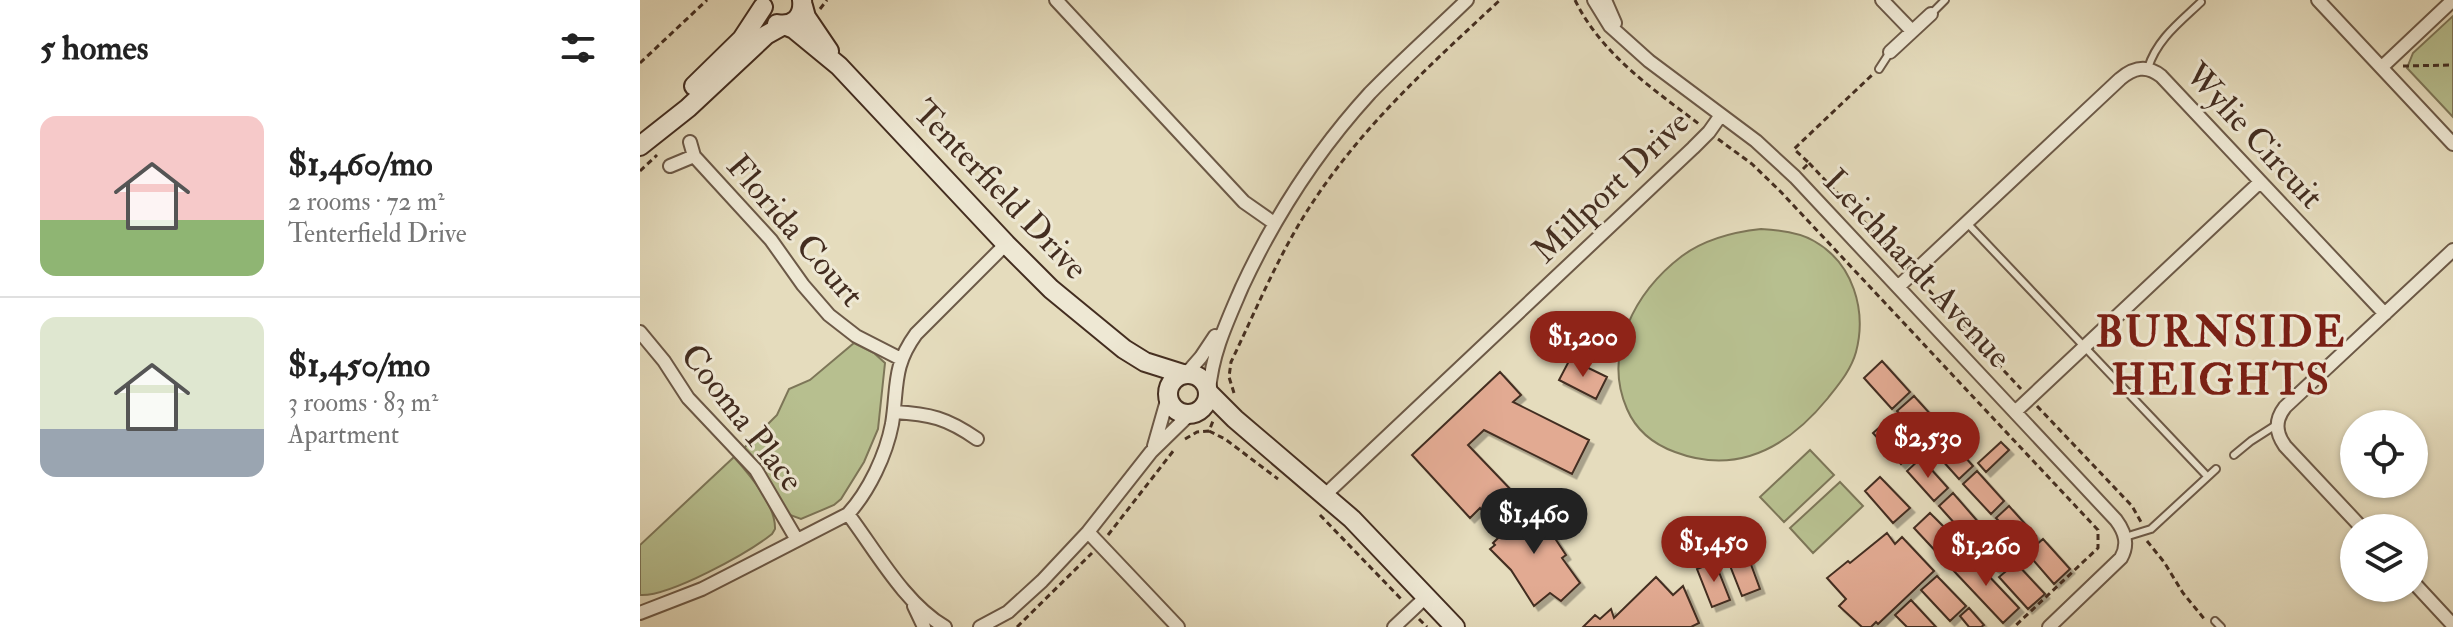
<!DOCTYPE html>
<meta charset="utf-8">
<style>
:root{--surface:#fff;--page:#f6f6f6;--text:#222;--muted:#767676;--line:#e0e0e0;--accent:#8f2418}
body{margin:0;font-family:"IM FELL Double Pica",serif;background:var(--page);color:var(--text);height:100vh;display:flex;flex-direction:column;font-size:30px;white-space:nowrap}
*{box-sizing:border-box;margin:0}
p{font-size:26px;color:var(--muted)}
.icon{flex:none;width:44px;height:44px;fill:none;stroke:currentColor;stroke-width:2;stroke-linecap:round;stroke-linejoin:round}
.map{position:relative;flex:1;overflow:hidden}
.panel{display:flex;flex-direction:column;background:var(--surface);width:640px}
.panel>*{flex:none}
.fabs{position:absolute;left:1700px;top:410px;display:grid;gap:16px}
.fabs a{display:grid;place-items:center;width:88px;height:88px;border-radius:50%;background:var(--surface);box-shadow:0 2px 6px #0004;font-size:40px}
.price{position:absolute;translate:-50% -68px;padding:0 18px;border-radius:28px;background:var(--accent);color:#fff;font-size:26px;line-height:52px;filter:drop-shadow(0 2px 4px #0008)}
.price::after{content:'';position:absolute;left:50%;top:48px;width:24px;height:18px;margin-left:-12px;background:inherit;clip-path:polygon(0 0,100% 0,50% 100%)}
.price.current{background:#222;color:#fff}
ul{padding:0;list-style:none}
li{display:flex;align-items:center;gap:24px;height:200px;padding:0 40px}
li+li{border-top:2px solid var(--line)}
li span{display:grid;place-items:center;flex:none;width:224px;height:160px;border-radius:16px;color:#555}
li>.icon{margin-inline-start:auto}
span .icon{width:96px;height:96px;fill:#fffc;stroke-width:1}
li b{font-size:34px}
h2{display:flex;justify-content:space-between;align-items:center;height:96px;padding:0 40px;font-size:34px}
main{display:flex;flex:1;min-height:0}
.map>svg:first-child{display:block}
.green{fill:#b7bf8f;stroke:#7d7658;stroke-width:2}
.building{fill:#e2aa92;stroke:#432d20;stroke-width:2;filter:url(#shadow)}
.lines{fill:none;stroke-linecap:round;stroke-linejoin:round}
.lane-casing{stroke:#6c5947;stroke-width:10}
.street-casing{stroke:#6c5947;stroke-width:16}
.secondary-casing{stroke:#432d20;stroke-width:22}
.path{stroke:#432d20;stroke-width:3;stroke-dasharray:6 4;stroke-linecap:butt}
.lane{stroke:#eee8d4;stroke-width:6}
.street{stroke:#eee8d4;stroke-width:12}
.secondary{stroke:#eee8d4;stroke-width:18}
.labels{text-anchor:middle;stroke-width:6;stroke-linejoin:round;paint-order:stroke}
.street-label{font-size:34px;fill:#432d20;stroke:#eee8d4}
.district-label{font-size:42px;font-weight:bold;letter-spacing:2px;fill:#7a1f14;stroke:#eee8d4}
</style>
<main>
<section class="panel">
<h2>5 homes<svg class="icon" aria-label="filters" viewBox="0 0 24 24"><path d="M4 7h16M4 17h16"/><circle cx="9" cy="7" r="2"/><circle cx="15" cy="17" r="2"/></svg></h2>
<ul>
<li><span style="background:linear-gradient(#f6c9c9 65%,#8fb573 0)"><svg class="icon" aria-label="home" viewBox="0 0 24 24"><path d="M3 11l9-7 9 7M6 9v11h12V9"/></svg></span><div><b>$1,460/mo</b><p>2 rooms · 72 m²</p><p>Tenterfield Drive</p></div></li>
<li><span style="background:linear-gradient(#dfe7d0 70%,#9aa5b1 0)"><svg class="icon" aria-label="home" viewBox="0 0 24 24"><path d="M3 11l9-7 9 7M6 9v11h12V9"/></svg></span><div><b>$1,450/mo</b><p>3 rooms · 83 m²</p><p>Apartment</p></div></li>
</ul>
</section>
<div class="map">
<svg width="1813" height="627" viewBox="0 0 1813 627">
<defs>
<filter id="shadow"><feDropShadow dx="4.5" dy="4.5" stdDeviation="0" flood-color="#0004"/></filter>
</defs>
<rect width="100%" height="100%" fill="#e5dcbd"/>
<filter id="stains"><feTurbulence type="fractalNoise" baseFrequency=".0025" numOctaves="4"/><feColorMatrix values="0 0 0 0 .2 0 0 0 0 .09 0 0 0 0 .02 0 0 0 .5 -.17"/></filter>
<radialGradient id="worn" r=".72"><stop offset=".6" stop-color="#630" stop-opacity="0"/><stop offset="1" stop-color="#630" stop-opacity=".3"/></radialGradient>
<path class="green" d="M 1813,16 L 1813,117 L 1767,68 L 1773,53 Z
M 1121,229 C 1139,230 1159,232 1174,241 C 1213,263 1227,310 1216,352 C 1211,370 1199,384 1188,398 C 1148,447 1098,476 1035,452 C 1013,444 996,430 987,409 C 962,352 996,291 1042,256 C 1065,239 1093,232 1121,229 Z
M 214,343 L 234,353 L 245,363 L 238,429 L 224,462 L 201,499 L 194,505 L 161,519 L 150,515 L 146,510 L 122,468 L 104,448 L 137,415 L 149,389 L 170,380 Z
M 1170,450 L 1194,475 L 1144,522 L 1120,497 Z
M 94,457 C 109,474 136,505 135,529 L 132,534 C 108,553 29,597 0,595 L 0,545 Z
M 1200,482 L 1223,506 L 1173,553 L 1150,528 Z"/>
<path class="building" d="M 930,359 L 967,377 L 956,399 L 919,380 Z
M 1242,361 L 1270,392 L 1252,409 L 1224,378 Z
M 860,372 L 881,395 L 873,402 L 949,440 L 932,474 L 844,430 L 828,445 L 874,493 L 848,517 L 840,508 L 830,518 L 772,455 Z
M 1274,396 L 1302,427 L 1286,442 L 1257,411 Z
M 1249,419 L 1277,449 L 1261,464 L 1233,433 Z
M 1306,436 L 1333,466 L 1319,479 L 1292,449 Z
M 1361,442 L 1369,450 L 1346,472 L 1338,463 Z
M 1281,458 L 1308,488 L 1294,501 L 1267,471 Z
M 1337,471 L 1364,501 L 1351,514 L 1323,484 Z
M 1240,477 L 1270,508 L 1253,523 L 1225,491 Z
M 1313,493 L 1340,524 L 1326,536 L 1299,506 Z
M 891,502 L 926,555 L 922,558 L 940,583 L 921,601 L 910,593 L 894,606 L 871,570 L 850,549 L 855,545 L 853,543 L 865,531 L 860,523 Z
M 1369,506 L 1396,536 L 1383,548 L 1356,518 Z
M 1290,513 L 1319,542 L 1302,558 L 1274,528 Z
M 1345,528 L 1372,558 L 1358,571 L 1330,541 Z
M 1247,533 L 1255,544 L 1262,537 L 1294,571 L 1238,624 L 1236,622 L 1231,627 L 1222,627 L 1199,606 L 1206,599 L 1187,578 L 1208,561 L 1210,563 Z
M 1403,539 L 1430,569 L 1414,584 L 1387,553 Z
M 1106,551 L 1120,589 L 1102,596 L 1087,558 Z
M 1328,554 L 1379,608 L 1363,623 L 1312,569 Z
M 1075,562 L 1090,600 L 1072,607 L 1057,569 Z
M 1376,563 L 1405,594 L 1388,609 L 1359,577 Z
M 1297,576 L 1326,606 L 1310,621 L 1281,590 Z
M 1016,577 L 1033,595 L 1043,586 L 1059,623 L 1051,627 L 943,627 L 955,615 L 960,619 L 971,609 L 974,618 Z
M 1271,600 L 1296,627 L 1267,627 L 1255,615 Z
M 1329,608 L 1344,625 L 1341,627 L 1329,627 L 1320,616 Z"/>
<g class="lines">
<g class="lane-casing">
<path id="lane" d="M 1291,14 L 1305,0
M 1508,68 C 1517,39 1540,22 1561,2
M 1239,69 L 1250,52
M 1327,223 L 1567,476
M 1594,455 L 1611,441 L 1636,425
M 1485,537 L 1511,529 L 1576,469
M 1575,621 L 1581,627"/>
</g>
<g class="street-casing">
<path id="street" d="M 416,0 L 604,202 L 634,223
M 954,0 L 970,26 L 1009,61 L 1116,141 L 1155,177 L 1476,520 C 1485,532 1489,544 1481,558 L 1409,627
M 965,0 L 975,23
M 1242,0 L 1272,31
M 1678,0 L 1813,144
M 1250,52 L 1291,14
M 1742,67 L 1813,0
M 54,156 L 131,240 L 163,285 L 189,315 L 216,336 L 261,359
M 30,166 L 54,156 L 50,142
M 1258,287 L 1480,79 C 1493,68 1506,64 1521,76 L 1745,314
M 0,332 L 24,361 L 48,398 L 116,470 L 157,540
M 547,373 L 561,357 L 575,336
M 569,391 C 572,353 587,322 602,287 C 635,216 677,151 730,93 C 761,61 795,31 827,0
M 254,412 C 290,414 307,418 337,439
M 1375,412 L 1620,182
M 514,446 L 528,397
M 686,494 L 1053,148 L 1069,132 L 1081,115
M 208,514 C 236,551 264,603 305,627
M 1722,528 L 1645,446 C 1635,432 1635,420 1645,407 L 1813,250
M 448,532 L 538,627
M 1774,583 L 1813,625
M 274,606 L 284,627
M 0,613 L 62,589 L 208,514 C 229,491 246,455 252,424 C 258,387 252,367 276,334 L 366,244
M 340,627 L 368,612 L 402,581 L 448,532 L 511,452 L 550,414
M 754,627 L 787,596"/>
</g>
<g class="secondary-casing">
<path id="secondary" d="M 163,6 L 166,17 L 189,51
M 137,24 C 153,27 164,17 162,0
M 144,25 L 154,29 L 199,66 L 366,244 L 411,289 L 484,349 L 505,362 L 543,374
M 54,86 L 102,39 L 123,7
M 0,146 L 48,108 L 126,35 L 144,25
M528 394a20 20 0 1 1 40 0a20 20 0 1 1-40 0Z
M 569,393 L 595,419 L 712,519 L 815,627"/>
</g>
<path class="path" d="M 935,0 C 961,54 1013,89 1059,124
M 180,9 L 187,0
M 0,63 L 67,0
M 1763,66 L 1813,65
M 1078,139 L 1112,164 L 1140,191 L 1458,530 L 1458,548 L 1374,627
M 1169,163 L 1263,263
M 1163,169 L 1169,163 L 1154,149 L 1232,75
M 0,171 L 17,155
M 1282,283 L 1381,389
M 594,393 L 589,377 L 591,362 C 616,310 638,256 669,208 C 721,127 790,65 860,0
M 1397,406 L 1492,506 L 1501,522
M 569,431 L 585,439 L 638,479
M 545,439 L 557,432 L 569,431 L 573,421
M 680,515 L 763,601
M 468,535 L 534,450
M 1507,541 L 1524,562 L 1543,593 L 1566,621
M 779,619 L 787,627
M 377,627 L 452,553"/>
<use href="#lane" class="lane"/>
<use href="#street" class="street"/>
<use href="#secondary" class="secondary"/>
</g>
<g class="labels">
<g class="street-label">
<text transform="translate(1615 135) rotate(47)" y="12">Wylie Circuit</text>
<text transform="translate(970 186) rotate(-44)" y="12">Millport Drive</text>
<text transform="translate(361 189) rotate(46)" y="12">Tenterfield Drive</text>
<text transform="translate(156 230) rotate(49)" y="12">Florida Court</text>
<text transform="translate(1278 268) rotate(47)" y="12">Leichhardt Avenue</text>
<text transform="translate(103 417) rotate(52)" y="12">Cooma Place</text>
</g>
<g class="district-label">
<text x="1581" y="346">BURNSIDE<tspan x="1581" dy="48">HEIGHTS</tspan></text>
</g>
</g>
<rect width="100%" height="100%" filter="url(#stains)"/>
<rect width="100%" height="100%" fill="url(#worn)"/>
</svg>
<div class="fabs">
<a><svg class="icon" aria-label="locate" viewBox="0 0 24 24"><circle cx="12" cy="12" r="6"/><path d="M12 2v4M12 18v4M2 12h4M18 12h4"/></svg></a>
<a><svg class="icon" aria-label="layers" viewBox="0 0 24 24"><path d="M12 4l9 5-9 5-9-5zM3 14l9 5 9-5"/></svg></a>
</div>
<b class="price" style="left:943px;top:379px">$1,200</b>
<b class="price" style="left:1288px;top:480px">$2,530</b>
<b class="price current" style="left:894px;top:556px">$1,460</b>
<b class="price" style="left:1074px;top:584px">$1,450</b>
<b class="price" style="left:1346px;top:588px">$1,260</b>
</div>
</main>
